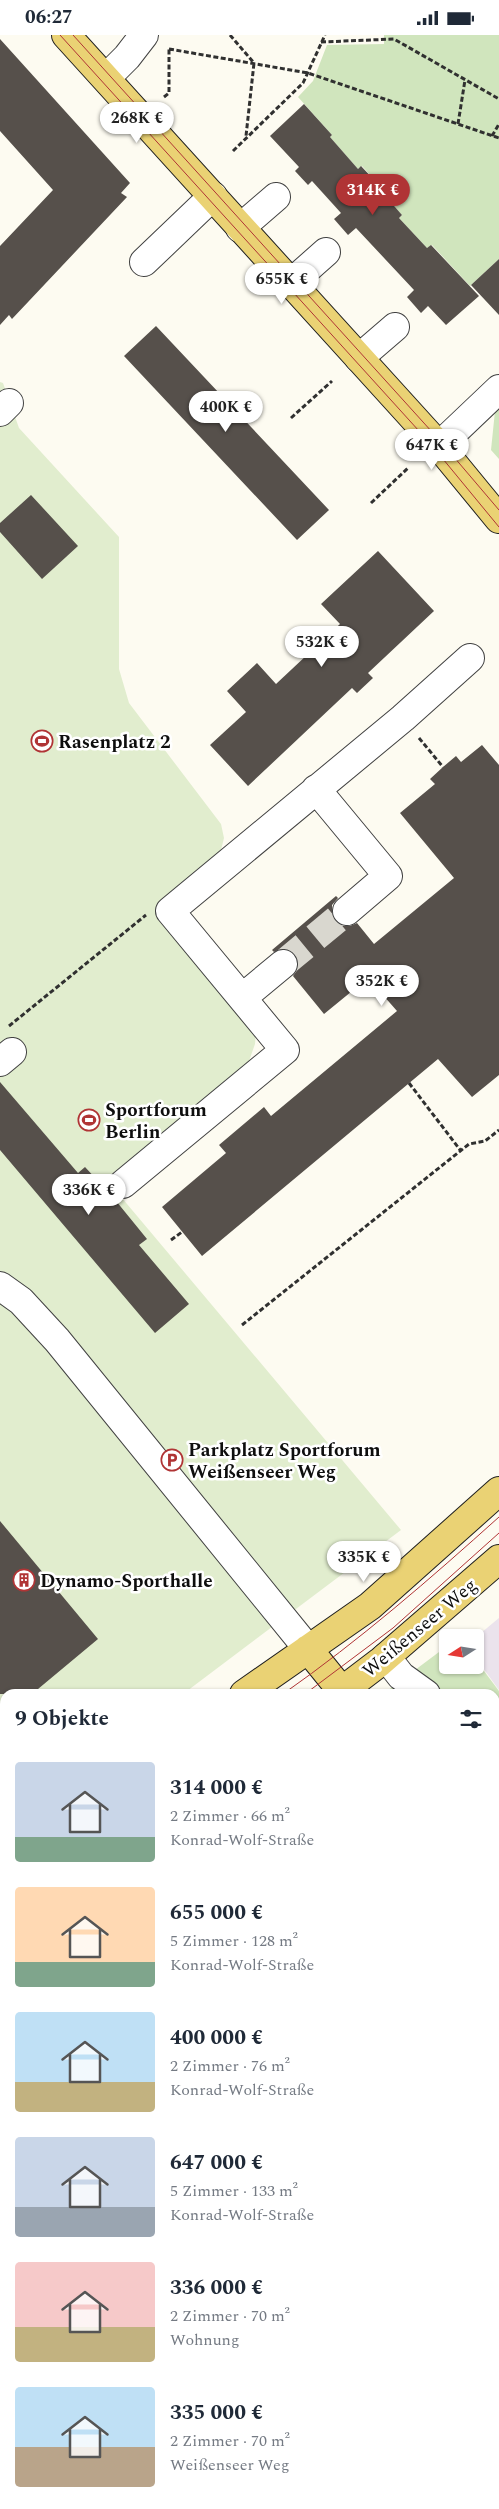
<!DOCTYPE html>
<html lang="de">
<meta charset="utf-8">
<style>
:root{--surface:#fff;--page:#f2f2f3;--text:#1f2937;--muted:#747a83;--accent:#b03435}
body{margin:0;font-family:Spectral,serif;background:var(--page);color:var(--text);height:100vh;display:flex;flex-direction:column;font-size:19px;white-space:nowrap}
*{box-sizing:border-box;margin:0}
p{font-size:16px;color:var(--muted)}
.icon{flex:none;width:28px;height:28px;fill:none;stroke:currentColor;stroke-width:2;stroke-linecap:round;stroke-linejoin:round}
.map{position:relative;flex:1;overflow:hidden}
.panel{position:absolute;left:0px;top:1654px;width:500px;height:821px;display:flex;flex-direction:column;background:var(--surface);border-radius:15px 15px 0 0;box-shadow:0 1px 4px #0004}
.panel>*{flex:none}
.needle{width:32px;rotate:258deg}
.controls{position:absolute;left:439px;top:1594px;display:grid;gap:10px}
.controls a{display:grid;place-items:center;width:45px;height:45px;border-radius:5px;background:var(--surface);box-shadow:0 1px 4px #0004;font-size:25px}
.price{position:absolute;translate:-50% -42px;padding:0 11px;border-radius:18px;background:#fff;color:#222;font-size:16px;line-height:32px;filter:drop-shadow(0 1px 2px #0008)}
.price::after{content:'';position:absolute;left:50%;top:30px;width:15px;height:11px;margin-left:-8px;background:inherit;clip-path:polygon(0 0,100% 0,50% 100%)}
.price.on{background:var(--accent);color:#fff}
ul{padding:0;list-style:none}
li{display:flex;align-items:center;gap:15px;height:125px;padding:0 15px}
li span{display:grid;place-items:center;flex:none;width:140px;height:100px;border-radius:5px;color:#555}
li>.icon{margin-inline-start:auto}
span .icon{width:60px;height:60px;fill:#fffc;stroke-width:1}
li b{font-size:21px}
h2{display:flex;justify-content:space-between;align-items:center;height:60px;padding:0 15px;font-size:21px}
.status{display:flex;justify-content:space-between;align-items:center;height:35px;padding:0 25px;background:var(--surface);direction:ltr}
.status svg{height:14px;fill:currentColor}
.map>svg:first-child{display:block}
.industrial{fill:#ebe3ec}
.green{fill:#d0e5bd}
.pitch{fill:#e1edce}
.building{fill:#56504b}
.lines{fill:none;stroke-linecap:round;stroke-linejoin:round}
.minor-tunnel{stroke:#d9d7cf;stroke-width:28;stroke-dasharray:28 14;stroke-linecap:butt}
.minor-casing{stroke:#414141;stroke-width:30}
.major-casing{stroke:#1f1f1f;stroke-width:30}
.path{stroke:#303030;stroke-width:3;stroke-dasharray:5 2.5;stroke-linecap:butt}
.minor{stroke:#fff;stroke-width:28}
.major{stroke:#ead274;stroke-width:28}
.tram{stroke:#b03435;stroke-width:1}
.labels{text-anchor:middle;stroke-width:5;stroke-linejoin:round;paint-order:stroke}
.poi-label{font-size:19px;font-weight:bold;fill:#0e0e0e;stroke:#fff;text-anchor:start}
.street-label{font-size:19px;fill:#0e0e0e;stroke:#fff}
</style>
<div class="status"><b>06:27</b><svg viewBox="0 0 49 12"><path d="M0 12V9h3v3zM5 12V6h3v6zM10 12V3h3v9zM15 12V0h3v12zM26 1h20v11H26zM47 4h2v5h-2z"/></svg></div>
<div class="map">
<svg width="499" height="2474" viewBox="0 0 499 2474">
<rect width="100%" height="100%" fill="#fdfbf1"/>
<path class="industrial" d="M 499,1583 L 499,1655 L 475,1622 L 475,1603 Z"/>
<path class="green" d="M 384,0 L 499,0 L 499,224 L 470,251 L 432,210 L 427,213 L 399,183 L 402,180 L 388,164 L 390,162 L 362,131 L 358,134 L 330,102 L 332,100 L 298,62 L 313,46 L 327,10 L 384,9 Z
M 499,372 L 499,424 L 491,415 L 495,376 Z
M 447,1611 L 448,1630 L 475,1630 L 475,1624 L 499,1656 L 499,2474 L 344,2474 L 343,2470 L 495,2470 L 495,1659 L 383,1659 Z
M 5,1934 L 5,2294 L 0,2292 L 0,1937 Z"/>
<path class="pitch" d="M 0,347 L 3,348 L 19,393 L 119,502 L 119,634 L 129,668 L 221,789 L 224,803 L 220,819 L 158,872 L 256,996 L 255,1009 L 249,1026 L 106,1144 L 401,1495 L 183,1659 L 5,1659 L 5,1787 L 0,1791 Z"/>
<path class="building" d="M 0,4 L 130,148 L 121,158 L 127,162 L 12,284 L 9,280 L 0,290 L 0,211 L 53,155 L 0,96 Z
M 304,69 L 332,100 L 330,102 L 358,134 L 361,131 L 390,162 L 388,164 L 402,180 L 399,183 L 427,213 L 431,210 L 479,261 L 446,290 L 428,271 L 421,278 L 407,262 L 414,255 L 356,193 L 348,200 L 334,184 L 341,178 L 312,146 L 308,150 L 295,136 L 299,132 L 270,101 Z
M 499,224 L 499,280 L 471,250 Z
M 156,291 L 329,475 L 297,505 L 124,321 Z
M 31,460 L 78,511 L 42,544 L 0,497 L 0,488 Z
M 378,516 L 434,576 L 368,638 L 373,643 L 357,658 L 352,653 L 248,751 L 210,710 L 246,677 L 227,656 L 257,628 L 276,649 L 340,589 L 321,569 Z
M 482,710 L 499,730 L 499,1040 L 472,1062 L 438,1024 L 202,1221 L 162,1172 L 226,1118 L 219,1110 L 264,1072 L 271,1081 L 397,976 L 368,943 L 324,979 L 293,941 L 298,934 L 298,927 L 295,919 L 288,914 L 281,914 L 274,917 L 272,915 L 336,861 L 338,863 L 332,870 L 332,878 L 335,886 L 342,891 L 350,891 L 357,888 L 374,909 L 454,843 L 400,778 L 435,749 L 430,744 L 443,732 L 456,721 L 461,727 Z
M 0,1047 L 78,1138 L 85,1132 L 112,1161 L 147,1204 L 139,1210 L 189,1269 L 155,1298 L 0,1115 Z
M 0,1486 L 98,1604 L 32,1659 L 0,1659 Z"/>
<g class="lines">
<path class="minor-tunnel" d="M 283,929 L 347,876"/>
<g class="minor-casing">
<path id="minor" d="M 106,43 L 127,22 L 144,0
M 240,193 L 276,162
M 144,227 L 213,161
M 291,248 L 326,217
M 359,323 L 395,292
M 0,377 L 9,368
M 439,411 L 499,354
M 316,754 L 388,841 L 347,876
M 242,963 L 283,929
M 0,1027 L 12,1017
M 123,1149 L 285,1015 L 170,876 L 403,683 L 470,623
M 0,1251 L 21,1266 L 57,1305 L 308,1614
M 386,1622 L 401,1641 L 426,1659
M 495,1679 L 499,1680
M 0,2313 L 5,2316"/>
</g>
<g class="major-casing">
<path id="major" d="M 66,0 L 439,411 L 499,484
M 308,1614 L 342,1656
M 244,1659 L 370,1571 L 499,1456
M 338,1659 L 380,1627 L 499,1524
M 0,1832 L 5,1828
M 0,1898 L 5,1894"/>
</g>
<path class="path" d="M 230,0 L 254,28 L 246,101
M 321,7 L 394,4 L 499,64
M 169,14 L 308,38 L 499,103
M 164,62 L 169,58 L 169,12
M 458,89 L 465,45
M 492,101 L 499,89
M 233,116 L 303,48 L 325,0
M 291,383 L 332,346
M 371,468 L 408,433
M 419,703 L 443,732
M 9,991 L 146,880
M 409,1048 L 461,1116
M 171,1205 L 182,1197
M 242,1290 L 469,1109 L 485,1106 L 499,1095
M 495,1798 L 499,1799
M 495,2005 L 499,2006
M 495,2188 L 499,2189
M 0,2203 L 5,2205
M 495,2304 L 499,2305
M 495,2469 L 499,2470"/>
<use href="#minor" class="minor"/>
<use href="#major" class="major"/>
<path class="tram" d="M 60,0 L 429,407 L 499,492
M 73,0 L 442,408 L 499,475
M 283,1659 C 360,1605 430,1544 499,1482
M 305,1659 L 393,1593 L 499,1498
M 0,1858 L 5,1854
M 0,1872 L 5,1869"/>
</g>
<defs>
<g id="stadium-ring" transform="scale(1.125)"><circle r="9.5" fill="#fff" stroke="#b03435" stroke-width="1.5"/><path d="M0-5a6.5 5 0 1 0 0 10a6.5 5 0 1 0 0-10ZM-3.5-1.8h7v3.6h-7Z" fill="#b03435"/></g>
<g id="parking-ring" transform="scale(1.125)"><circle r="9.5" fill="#fff" stroke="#b03435" stroke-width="1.5"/><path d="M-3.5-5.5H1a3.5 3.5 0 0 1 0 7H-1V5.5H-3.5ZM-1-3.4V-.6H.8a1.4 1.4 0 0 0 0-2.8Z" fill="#b03435"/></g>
<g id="building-ring" transform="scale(1.125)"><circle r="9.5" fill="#fff" stroke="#b03435" stroke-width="1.5"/><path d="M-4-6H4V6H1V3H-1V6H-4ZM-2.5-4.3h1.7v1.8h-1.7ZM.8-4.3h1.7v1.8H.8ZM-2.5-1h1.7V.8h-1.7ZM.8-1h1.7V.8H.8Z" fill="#b03435"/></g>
</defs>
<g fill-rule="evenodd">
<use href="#stadium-ring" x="42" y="706"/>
<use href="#stadium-ring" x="89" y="1085"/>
<use href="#parking-ring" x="172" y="1425"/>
<use href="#building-ring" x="24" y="1545"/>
</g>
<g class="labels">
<g class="poi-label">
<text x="58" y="713">Rasenplatz 2</text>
<text x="105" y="1081">Sportforum<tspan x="105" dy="22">Berlin</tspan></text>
<text x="188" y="1421">Parkplatz Sportforum<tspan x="188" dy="22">Weißenseer Weg</tspan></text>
<text x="40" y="1552">Dynamo-Sporthalle</text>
</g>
<g class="street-label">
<text transform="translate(419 1592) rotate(-40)" y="7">Weißenseer Weg</text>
</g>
</g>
</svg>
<div class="controls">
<a><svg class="needle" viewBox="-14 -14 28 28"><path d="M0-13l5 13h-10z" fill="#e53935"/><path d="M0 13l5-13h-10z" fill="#747a83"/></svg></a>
</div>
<b class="price" style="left:137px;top:109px">268K €</b>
<b class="price on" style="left:373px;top:181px">314K €</b>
<b class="price" style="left:282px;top:270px">655K €</b>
<b class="price" style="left:226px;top:398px">400K €</b>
<b class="price" style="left:432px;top:436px">647K €</b>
<b class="price" style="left:322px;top:633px">532K €</b>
<b class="price" style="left:382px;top:972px">352K €</b>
<b class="price" style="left:89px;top:1181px">336K €</b>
<b class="price" style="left:364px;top:1548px">335K €</b>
<section class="panel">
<h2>9 Objekte<svg class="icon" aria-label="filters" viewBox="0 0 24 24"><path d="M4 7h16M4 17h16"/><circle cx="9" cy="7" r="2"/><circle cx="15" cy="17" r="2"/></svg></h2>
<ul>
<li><span style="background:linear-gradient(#c9d6e8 75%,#7fa58c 0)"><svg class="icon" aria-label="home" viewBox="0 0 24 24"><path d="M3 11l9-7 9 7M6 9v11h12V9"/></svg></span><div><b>314 000 €</b><p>2 Zimmer · 66 m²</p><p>Konrad-Wolf-Straße</p></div></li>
<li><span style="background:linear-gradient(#ffd9b3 75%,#7fa58c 0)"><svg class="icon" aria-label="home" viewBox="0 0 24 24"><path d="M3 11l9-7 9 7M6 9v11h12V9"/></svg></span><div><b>655 000 €</b><p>5 Zimmer · 128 m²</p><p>Konrad-Wolf-Straße</p></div></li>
<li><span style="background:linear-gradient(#bfe0f5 70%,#c2b280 0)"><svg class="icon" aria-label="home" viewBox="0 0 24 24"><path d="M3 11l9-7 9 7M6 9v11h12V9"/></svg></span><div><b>400 000 €</b><p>2 Zimmer · 76 m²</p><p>Konrad-Wolf-Straße</p></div></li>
<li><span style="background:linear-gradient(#c9d6e8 70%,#9aa5b1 0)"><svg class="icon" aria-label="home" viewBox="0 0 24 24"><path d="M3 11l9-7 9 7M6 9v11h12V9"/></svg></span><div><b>647 000 €</b><p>5 Zimmer · 133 m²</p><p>Konrad-Wolf-Straße</p></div></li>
<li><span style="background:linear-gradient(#f6c9c9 65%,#c2b280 0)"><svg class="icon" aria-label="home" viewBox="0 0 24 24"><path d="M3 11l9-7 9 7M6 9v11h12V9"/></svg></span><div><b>336 000 €</b><p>2 Zimmer · 70 m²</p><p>Wohnung</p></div></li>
<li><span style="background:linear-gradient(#bfe0f5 60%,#b9a48a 0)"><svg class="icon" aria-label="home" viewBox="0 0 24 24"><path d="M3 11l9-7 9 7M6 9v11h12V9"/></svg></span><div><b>335 000 €</b><p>2 Zimmer · 70 m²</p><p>Weißenseer Weg</p></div></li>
</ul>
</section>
</div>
